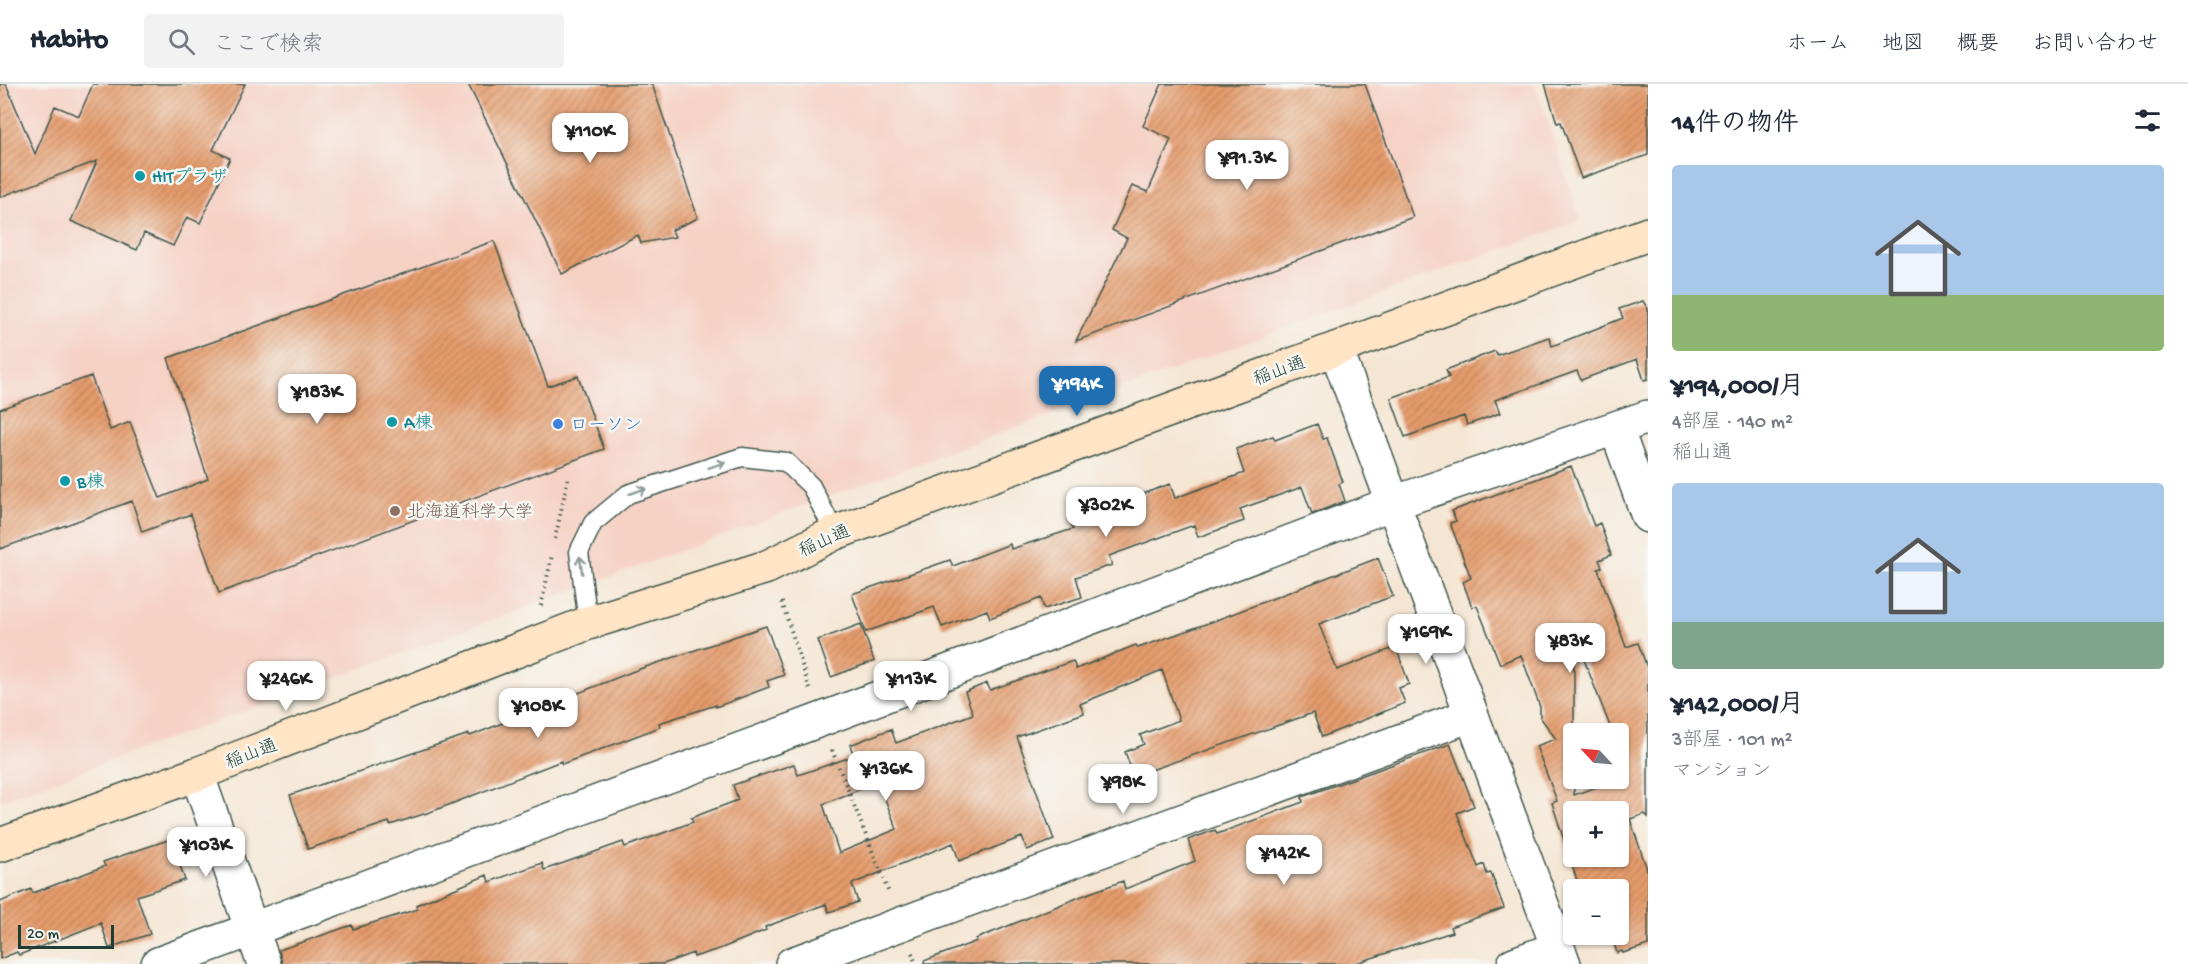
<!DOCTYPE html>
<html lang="ja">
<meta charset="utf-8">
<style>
:root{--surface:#fff;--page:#f2f2f3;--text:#1f2937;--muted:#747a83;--line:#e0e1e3;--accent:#1f6fb2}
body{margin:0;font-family:"Gochi Hand","Klee One",sans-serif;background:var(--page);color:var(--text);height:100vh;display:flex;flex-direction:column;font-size:22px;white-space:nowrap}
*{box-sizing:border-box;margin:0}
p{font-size:20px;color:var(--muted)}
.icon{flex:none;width:33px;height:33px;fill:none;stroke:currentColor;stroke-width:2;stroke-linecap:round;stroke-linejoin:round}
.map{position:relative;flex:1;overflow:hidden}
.details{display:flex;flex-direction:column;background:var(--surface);width:540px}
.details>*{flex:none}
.needle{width:39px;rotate:296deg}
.buttons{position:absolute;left:1563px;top:639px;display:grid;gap:12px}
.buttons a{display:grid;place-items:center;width:66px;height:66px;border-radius:6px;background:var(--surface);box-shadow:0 2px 4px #0004;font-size:30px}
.scale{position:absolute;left:18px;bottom:15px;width:96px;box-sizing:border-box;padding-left:6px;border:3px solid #1f3d34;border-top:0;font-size:16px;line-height:21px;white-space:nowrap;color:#1f3d34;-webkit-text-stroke:4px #f6f6f2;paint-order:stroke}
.price{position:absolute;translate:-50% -51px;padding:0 14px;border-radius:12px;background:#fff;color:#222;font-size:20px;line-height:39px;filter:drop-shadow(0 2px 3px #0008)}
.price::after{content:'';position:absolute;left:50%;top:36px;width:18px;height:14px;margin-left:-9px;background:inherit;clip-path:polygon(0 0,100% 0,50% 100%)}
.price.selected{background:var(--accent);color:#fff}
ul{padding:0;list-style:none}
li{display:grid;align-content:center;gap:12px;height:318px;padding:0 24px}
li span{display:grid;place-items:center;height:186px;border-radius:6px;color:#555}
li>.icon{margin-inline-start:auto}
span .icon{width:108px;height:108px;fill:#fffc;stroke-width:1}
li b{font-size:26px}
h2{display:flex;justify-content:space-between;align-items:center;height:72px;padding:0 24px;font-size:26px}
header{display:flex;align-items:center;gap:36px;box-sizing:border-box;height:84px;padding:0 30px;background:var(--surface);border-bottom:2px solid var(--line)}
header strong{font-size:28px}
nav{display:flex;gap:33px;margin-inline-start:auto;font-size:21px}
.search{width:420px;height:54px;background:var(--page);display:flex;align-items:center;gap:15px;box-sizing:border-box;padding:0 21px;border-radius:6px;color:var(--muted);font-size:22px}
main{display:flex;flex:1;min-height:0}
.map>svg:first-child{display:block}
.built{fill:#f6d2c5}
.building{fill:url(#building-hatch);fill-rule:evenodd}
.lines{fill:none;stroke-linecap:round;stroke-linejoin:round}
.lane-casing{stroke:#3f564c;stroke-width:21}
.street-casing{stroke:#3f564c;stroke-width:36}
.secondary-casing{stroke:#3f564c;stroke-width:36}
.path{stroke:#3f564c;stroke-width:4;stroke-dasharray:1.5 4.5;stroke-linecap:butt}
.lane{stroke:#fff;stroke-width:18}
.street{stroke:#fff;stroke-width:33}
.secondary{stroke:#ffe4c6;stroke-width:33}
.oneway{stroke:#8f9e9a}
.culture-dot{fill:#0f9aa8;stroke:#f6f6f2;stroke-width:2}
.shop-dot{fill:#3f7fe0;stroke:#f6f6f2;stroke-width:2}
.education-dot{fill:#8d6e63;stroke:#f6f6f2;stroke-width:2}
.labels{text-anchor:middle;stroke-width:5;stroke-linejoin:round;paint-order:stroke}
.culture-label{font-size:18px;fill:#0d838f;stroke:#f6f6f2;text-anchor:start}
.street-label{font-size:18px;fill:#1f3d34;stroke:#f6f6f2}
.shop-label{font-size:18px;fill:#366cbe;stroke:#f6f6f2;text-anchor:start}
.education-label{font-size:18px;fill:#785e54;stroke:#f6f6f2;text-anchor:start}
</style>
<header>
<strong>Habito</strong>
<div class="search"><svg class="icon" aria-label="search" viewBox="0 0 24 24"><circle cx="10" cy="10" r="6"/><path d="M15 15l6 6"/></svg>ここで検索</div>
<nav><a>ホーム</a><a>地図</a><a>概要</a><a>お問い合わせ</a></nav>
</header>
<main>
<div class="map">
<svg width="1648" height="880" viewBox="0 0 1648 880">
<defs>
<pattern id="building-hatch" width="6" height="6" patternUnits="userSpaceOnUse" patternTransform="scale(1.5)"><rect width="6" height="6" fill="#e69c6c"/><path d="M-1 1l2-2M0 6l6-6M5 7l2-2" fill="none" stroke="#ba805a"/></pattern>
</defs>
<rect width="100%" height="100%" fill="#f6f6f2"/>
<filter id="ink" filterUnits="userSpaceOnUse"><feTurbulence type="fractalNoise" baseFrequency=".0167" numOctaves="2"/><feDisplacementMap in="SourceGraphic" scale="12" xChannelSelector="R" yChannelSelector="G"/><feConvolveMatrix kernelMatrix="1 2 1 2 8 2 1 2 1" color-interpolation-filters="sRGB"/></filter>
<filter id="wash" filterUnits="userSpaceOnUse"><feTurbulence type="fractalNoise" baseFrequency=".008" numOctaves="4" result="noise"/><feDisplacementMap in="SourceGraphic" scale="24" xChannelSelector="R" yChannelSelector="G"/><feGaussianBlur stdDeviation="1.35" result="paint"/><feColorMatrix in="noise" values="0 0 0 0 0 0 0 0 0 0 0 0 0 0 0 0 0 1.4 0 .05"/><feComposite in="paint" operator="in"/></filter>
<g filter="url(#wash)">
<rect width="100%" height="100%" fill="#f5e6d3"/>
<path class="built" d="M 0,0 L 1535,0 L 1581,136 L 0,717 Z"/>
<g id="blocks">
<path class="building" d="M 0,0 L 6,0 L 35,70 L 55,22 L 79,32 L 93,0 L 245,0 L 213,66 L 230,74 L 200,139 L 187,133 L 173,162 L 144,149 L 137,166 L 71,137 L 97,77 L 0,113 Z
M 468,0 L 652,0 L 698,134 L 672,146 L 675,153 L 641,159 L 638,151 L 562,190 Z
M 1162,0 L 1365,0 L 1413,133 L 1076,257 L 1127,154 L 1112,146 L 1132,102 L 1148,108 L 1171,55 L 1143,42 Z
M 1545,0 L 1648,0 L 1648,71 L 1581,94 L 1561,38 L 1557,39 Z
M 494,157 L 548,302 L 578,292 L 604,365 L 219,509 L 191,430 L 142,448 L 132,417 L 0,465 L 0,325 L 91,292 L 110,346 L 130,338 L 160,414 L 208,395 L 168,274 Z
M 1643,217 L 1648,225 L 1648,295 L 1644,296 L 1637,275 L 1581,296 L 1577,287 L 1495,316 L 1500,329 L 1467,341 L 1464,332 L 1405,353 L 1391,314 L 1449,293 L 1446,286 L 1495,267 L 1497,271 L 1549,253 L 1552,262 L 1623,234 L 1619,225 Z
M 1317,340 L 1323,355 L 1327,354 L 1343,398 L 1339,400 L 1345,417 L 1312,430 L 1302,403 L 1240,425 L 1244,437 L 1198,453 L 1194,441 L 1109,472 L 1112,481 L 1076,493 L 1082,513 L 1044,525 L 1041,514 L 990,534 L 987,526 L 942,543 L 934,523 L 866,548 L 852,510 L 950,476 L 953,482 L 1010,460 L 1011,465 L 1073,445 L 1069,433 L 1111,417 L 1112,421 L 1170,400 L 1175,414 L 1244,389 L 1236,365 L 1273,352 L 1275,356 Z
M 1571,382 L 1594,442 L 1600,439 L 1611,471 L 1599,476 L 1602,483 L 1598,485 L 1626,563 L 1638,559 L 1648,586 L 1648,733 L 1645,730 L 1630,735 L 1648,788 L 1648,861 L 1623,869 L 1622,867 L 1617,869 L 1611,850 L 1618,850 L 1618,806 L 1580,806 L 1552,719 L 1557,717 L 1536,662 L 1556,655 L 1540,633 L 1540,623 L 1521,571 L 1500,580 L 1477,522 L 1472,523 L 1463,498 L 1471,494 L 1450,439 L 1456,437 L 1452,427 ZM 1574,550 L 1613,650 L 1618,650 L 1618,663 L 1630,691 L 1574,711 ZM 1574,728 L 1618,728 L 1618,772 L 1574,772 Z
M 1378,474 L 1393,512 L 1319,540 L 1337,586 L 1396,563 L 1409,600 L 1399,604 L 1405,619 L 1322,653 L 1313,629 L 1134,692 L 1125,668 L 1144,660 L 1140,651 L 1179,636 L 1162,586 L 1080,620 L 1084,629 L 1017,653 L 1054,756 L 1027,766 L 1022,753 L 959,777 L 953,759 L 852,800 L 858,818 L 829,828 L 826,820 L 765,843 L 766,846 L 722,864 L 694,873 L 693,869 L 663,880 L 282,880 L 279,866 L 352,841 L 353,845 L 418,825 L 416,821 L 487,791 L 489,798 L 542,779 L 544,786 L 623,758 L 625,763 L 693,738 L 691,734 L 738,716 L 733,701 L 794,680 L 798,691 L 854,672 L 850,661 L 891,645 L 896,659 L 973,630 L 965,608 L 987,599 L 990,606 L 1073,577 L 1076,585 L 1136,561 L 1138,564 L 1214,537 ZM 878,698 L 897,745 L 839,769 L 823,720 Z
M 861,540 L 874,577 L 831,593 L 818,556 Z
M 766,542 L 784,591 L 767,597 L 769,603 L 716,623 L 716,621 L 659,639 L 660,643 L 562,680 L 561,677 L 433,727 L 390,741 L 389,738 L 308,765 L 290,711 L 469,650 L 470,652 L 634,587 Z
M 1450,660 L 1474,722 L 1457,729 L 1478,783 L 1484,780 L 1487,790 L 1491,789 L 1504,824 L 1450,843 L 1452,848 L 1353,880 L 924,880 L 924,877 L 977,857 L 976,855 L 1087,810 L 1123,797 L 1125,805 L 1195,777 L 1188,756 L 1215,746 L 1217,750 L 1303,718 L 1302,713 Z
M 171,755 L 185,796 L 137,812 L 150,850 L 109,864 L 101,839 L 19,871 L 17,868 L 0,875 L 0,818 L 31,805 L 33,809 L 105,782 L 103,778 Z"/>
</g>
</g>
<g filter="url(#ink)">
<use href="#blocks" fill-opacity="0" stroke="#3f564c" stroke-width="1.5"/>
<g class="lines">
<g class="lane-casing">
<path id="lane" d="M 588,539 L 579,468 L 593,439 L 628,410 L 742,373 L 786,378 L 811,402 L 835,449"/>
</g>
<g class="street-casing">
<path id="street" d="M 1336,265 L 1564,880
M 1616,344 L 1648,432
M 197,690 L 264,880
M 158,880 L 820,636 L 1393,419 L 1648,333
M 792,880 L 1471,631
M 1514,880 L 1558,864"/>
</g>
<g class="secondary-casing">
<path id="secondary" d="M 0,761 L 197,690 L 588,539 L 767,483 L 835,449 L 1648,150"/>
</g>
<path class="path" d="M 555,455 L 568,394
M 782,518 L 810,606
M 541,522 L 552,471
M 832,666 L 889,809
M 912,869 L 916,880"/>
<use href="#lane" class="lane"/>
<use href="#street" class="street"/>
<use href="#secondary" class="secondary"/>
</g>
<defs><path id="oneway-shaft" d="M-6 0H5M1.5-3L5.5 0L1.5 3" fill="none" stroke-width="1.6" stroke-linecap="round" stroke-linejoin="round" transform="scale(1.5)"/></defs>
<g class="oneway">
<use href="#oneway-shaft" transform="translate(717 381) rotate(-19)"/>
<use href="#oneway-shaft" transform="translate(638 407) rotate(-18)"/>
<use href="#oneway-shaft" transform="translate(581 481) rotate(-98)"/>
</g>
</g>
<g class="culture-dot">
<circle cx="140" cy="92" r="6"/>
<circle cx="392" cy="338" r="6"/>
<circle cx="65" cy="397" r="6"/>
</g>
<circle class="shop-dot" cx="558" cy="340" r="6"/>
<circle class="education-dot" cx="395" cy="427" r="6"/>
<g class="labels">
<g class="culture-label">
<text x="152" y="98">HITプラザ</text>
<text x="404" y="344">A棟</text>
<text x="77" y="403">B棟</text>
</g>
<g class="street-label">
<text transform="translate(1279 286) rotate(-20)" y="6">稲山通</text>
<text transform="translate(824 456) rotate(-24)" y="6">稲山通</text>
<text transform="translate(251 669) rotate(-21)" y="6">稲山通</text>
</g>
<g class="shop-label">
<text x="570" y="346">ローソン</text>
</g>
<g class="education-label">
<text x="407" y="433">北海道科学大学</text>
</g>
</g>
</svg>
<div class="buttons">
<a><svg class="needle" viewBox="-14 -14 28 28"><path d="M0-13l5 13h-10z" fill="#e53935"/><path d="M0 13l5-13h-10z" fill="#747a83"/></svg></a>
<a>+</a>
<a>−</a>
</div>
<div class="scale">20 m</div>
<b class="price" style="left:590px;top:80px">¥110K</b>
<b class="price" style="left:1247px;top:107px">¥91.3K</b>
<b class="price selected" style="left:1077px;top:333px">¥194K</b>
<b class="price" style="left:317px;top:341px">¥183K</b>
<b class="price" style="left:1106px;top:454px">¥302K</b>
<b class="price" style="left:1426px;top:581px">¥169K</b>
<b class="price" style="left:1570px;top:590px">¥83K</b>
<b class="price" style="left:286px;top:628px">¥246K</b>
<b class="price" style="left:911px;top:628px">¥113K</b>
<b class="price" style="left:538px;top:655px">¥108K</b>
<b class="price" style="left:886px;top:718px">¥136K</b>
<b class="price" style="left:1123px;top:731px">¥98K</b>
<b class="price" style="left:206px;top:794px">¥103K</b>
<b class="price" style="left:1284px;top:802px">¥142K</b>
</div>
<section class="details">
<h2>14件の物件<svg class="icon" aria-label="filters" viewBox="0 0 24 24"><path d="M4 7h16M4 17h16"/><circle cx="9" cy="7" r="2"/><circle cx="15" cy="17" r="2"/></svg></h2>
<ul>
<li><span style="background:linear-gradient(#a9c7e8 70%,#8fb573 0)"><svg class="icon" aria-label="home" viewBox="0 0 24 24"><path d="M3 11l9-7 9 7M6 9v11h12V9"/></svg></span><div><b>¥194,000/月</b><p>4部屋 · 140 m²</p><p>稲山通</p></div></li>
<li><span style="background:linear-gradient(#a9c7e8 75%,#7fa58c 0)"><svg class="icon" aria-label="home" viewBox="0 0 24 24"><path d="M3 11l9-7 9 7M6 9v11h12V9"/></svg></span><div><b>¥142,000/月</b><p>3部屋 · 101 m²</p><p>マンション</p></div></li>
</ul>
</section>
</main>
